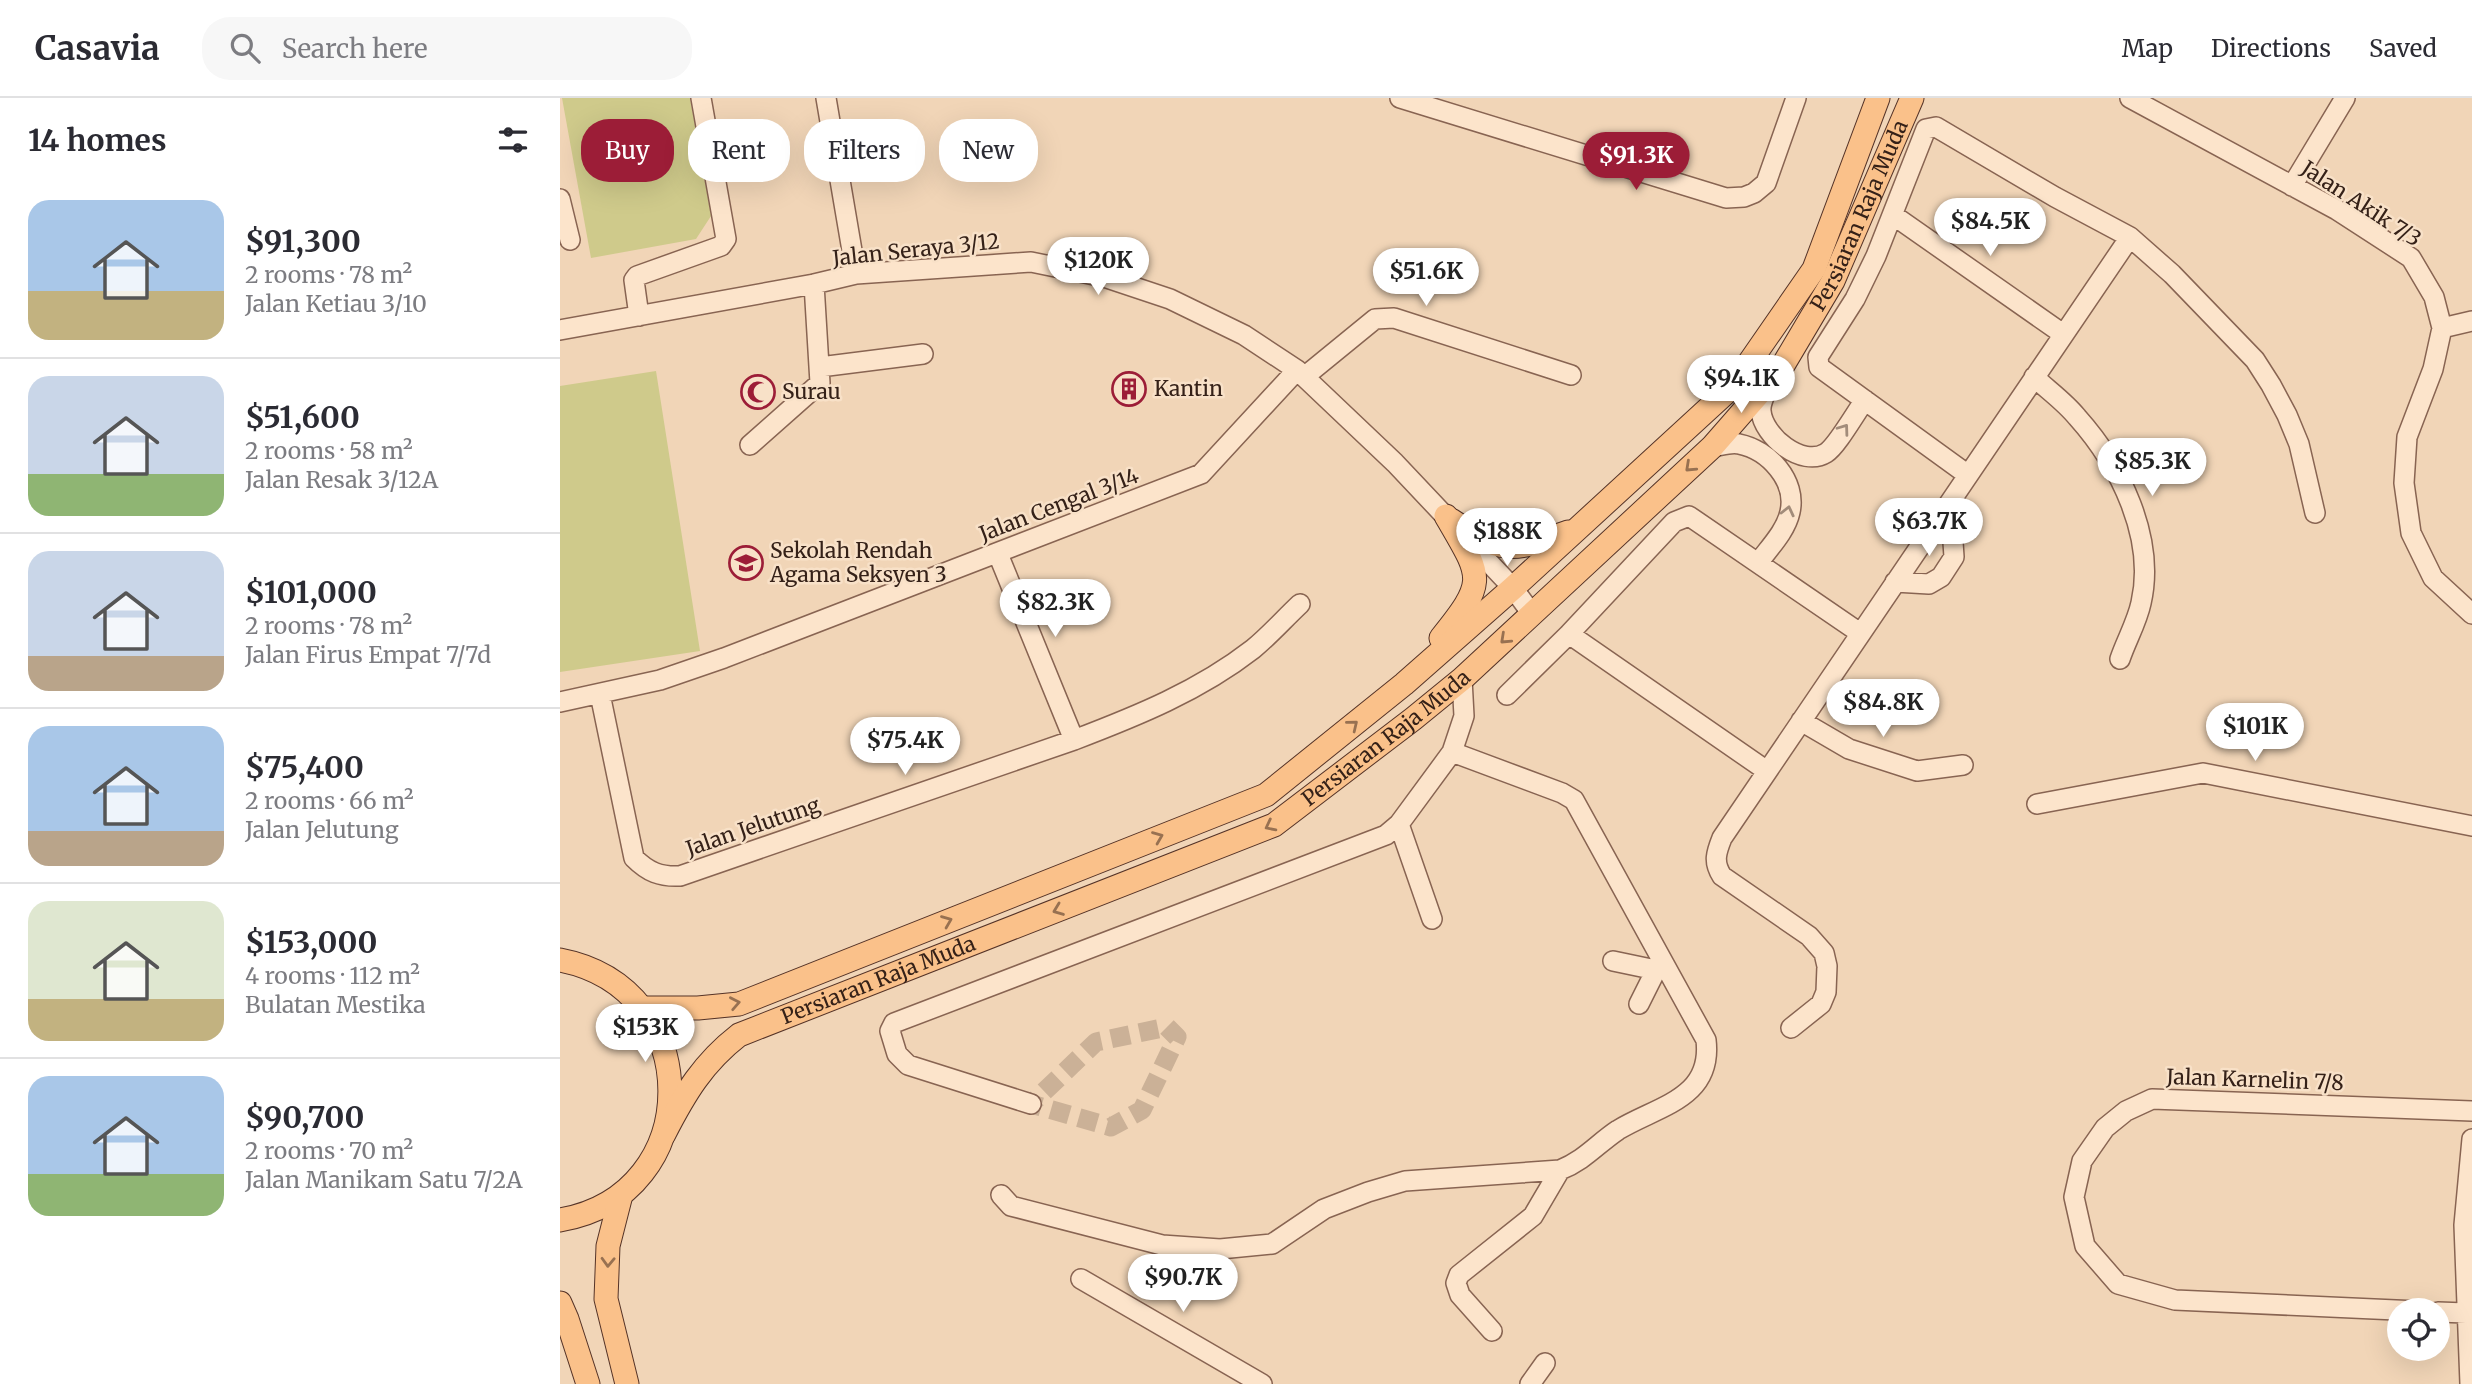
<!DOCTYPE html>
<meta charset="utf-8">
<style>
:root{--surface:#fff;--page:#f7f7f7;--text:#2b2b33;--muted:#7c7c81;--line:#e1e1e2;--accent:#9c1d37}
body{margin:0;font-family:Merriweather,serif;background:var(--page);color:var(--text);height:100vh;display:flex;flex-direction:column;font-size:26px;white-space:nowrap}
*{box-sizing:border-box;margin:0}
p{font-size:23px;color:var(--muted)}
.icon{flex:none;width:38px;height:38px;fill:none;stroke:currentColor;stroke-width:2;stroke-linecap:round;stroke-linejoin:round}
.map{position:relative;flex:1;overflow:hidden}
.sheet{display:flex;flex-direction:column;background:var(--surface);width:560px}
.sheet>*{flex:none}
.guide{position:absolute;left:21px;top:21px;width:665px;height:63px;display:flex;gap:14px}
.tools{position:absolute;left:1827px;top:1200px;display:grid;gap:14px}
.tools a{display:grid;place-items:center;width:63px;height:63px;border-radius:50%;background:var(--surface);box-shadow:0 7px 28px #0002;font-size:35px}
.price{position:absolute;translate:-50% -60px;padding:0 16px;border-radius:24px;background:#fff;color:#222;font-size:23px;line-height:46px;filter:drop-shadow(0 2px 4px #0008)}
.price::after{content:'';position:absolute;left:50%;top:42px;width:21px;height:16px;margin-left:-10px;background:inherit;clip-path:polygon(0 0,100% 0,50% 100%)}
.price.active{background:var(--accent);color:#fff}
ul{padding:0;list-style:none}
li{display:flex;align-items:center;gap:21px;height:175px;padding:0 28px}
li+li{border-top:2px solid var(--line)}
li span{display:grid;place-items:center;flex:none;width:196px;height:140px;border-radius:21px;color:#555}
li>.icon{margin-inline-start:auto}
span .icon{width:84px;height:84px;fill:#fffc;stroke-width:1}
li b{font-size:30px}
h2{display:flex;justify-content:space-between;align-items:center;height:84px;padding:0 28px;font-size:30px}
.pill{padding:0 24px;border-radius:28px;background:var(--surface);box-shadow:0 7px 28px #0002;font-size:24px;line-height:63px}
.pill.active{background:var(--accent);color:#fff}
header{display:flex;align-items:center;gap:42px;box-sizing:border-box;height:98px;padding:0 35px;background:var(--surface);border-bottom:2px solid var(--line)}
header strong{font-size:33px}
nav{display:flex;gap:38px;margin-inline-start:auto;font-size:24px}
.search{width:490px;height:63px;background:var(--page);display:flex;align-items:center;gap:18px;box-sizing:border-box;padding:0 24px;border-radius:28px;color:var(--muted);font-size:26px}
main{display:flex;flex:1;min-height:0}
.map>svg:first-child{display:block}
.green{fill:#cfca8b}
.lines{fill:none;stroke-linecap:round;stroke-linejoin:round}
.minor-tunnel{stroke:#cbb197;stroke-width:19;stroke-dasharray:19 10;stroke-linecap:butt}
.minor-casing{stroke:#886452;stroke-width:22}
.major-casing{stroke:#553327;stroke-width:25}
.minor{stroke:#fce4cb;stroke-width:19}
.major{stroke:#fac18a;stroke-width:23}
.oneway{stroke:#a28c7a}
.oneway2{stroke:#987151}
.labels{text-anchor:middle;stroke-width:5;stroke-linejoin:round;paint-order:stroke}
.street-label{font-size:21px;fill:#352118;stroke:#f8e1c8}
.poi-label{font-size:21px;fill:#352118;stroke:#f8e1c8;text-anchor:start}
</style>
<header>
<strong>Casavia</strong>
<div class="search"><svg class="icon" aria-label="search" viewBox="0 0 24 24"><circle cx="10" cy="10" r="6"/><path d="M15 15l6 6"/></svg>Search here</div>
<nav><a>Map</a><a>Directions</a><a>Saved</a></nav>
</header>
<main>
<section class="sheet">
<h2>14 homes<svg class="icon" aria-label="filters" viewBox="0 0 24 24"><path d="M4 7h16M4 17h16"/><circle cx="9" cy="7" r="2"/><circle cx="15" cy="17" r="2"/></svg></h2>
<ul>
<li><span style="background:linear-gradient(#a9c7e8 65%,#c2b280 0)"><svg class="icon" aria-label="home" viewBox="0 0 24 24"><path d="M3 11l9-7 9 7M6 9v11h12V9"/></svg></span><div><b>$91,300</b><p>2 rooms · 78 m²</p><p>Jalan Ketiau 3/10</p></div></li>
<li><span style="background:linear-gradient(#c9d6e8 70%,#8fb573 0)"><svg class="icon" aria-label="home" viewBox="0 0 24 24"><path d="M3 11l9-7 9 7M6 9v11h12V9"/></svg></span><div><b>$51,600</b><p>2 rooms · 58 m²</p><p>Jalan Resak 3/12A</p></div></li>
<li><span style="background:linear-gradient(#c9d6e8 75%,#b9a48a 0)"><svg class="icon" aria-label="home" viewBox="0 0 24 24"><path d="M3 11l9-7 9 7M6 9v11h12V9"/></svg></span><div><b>$101,000</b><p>2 rooms · 78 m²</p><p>Jalan Firus Empat 7/7d</p></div></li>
<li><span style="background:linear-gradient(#a9c7e8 75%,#b9a48a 0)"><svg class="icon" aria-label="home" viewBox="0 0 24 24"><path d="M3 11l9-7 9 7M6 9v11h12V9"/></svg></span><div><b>$75,400</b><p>2 rooms · 66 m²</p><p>Jalan Jelutung</p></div></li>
<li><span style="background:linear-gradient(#dfe7d0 70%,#c2b280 0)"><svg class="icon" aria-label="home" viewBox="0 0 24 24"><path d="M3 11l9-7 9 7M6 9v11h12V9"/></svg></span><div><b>$153,000</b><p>4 rooms · 112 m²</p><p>Bulatan Mestika</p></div></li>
<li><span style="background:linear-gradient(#a9c7e8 70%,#8fb573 0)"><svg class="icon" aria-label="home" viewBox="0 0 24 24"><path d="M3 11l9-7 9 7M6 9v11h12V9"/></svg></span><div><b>$90,700</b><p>2 rooms · 70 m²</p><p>Jalan Manikam Satu 7/2A</p></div></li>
</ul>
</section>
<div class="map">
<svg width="1912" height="1286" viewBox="0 0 1912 1286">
<rect width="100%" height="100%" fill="#f1d5b7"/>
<path class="green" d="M 2,0 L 130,0 L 151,118 L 136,141 L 31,160 Z
M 96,273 L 140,553 L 0,574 L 0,288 Z"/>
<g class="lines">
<path class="minor-tunnel" d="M 607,929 L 617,939 L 582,1012 L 551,1029 L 471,1006 L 536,944 Z"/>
<g class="minor-casing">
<path id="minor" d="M 266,0 L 296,176
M 840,0 L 1166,100 L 1184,99 L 1194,95 L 1206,85 L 1236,0
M 1570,0 L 1777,112 L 1851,160 L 1874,199 L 1882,230 L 1873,271 L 1847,339 L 1844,385 L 1851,435 L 1873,480 L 1912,516
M 1732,88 L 1785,0
M 0,101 L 10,142
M 1333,117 L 1503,236
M 79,218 L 74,182 L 77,178 L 161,148 L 166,141 L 141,0
M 1882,230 L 1912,223
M 0,232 L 254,186 L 296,176 L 471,164 L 544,179 L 610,201 L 684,237 L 737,272 L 835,365 L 953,490 L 972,516
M 260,269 L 363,256
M 744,279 L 815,221 L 834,220 L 1011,277
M 1474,279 C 1488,292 1505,304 1517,319 C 1560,367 1596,440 1581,505 C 1577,524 1566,543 1560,561
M 1209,287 C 1206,295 1200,305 1201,313 C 1203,338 1242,370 1266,355 C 1277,348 1296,314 1305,302
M 190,347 L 260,285 L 254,186
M 1152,349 C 1160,348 1171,344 1179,346 C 1209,352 1237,383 1230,414 C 1226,433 1209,450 1198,465
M 1408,377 L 1259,269 L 1258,259 L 1295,201 L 1316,158 L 1366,31 L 1376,29 L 1495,99 L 1570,139 L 1612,176 L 1695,262 L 1711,287 L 1727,317 L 1739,346 L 1755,415
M 438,456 L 514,642
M 1335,484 L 1369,486 L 1381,479 L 1394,459 L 1392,429 L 1381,416
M 1009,536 L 1207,673
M 40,596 L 74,760 C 88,774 100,779 120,778 L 514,642 C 577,618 639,593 693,551 C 709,538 724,521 740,506
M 947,597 L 1009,536 L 1114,424 L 1129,418 L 1300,535
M 0,604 L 100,582 L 164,560 L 641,376 L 737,272
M 1241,623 L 1289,651 L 1357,673 L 1403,667
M 1477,706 L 1643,675 L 1912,728
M 839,726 L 872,821
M 1053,863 L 1096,872
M 1079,906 L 1101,862
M 1231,930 L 1261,906 L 1266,894 L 1267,868 L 1264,855 L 1249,838 L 1162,778 C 1153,764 1156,755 1162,740 L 1570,139
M 471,1006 L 348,967 L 337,956 L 330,933 L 334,925 L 826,737 L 839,726 L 892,654
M 441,1097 L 451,1108 L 602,1147 L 660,1151 L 712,1146 L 764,1111 L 808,1094 L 845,1083 L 1000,1072 C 1025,1062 1037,1046 1058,1032 C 1097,1008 1153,1001 1146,942 L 1014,702 L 1002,695 L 892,654 L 904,618 L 902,581
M 521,1181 L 702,1286
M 1858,1213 L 1615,1202 L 1558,1186 L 1525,1148 L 1514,1099 L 1522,1063 L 1545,1030 L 1566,1013 L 1592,1001 L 1912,1013
M 1878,1214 L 1906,1215
M 932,1233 L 900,1197 L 896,1185 L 899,1177 L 973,1118 L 1000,1072
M 970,1286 L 985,1265
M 1910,1286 L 1904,1127 L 1912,1041"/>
</g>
<g class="major-casing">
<g id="major">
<path d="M 891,422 C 942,456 952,454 1008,434"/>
<path d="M 881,540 C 928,482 922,480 886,418"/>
<path d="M 0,862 C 146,890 147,1097 0,1122"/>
<path d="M 83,910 L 138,910 L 179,906 L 706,697 L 844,586 L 953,490 L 1173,288 L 1254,171 L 1318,0"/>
<path id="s1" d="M 104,1036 C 125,995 143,965 179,937 L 714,727 L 853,621 L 902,581 L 1152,349 L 1222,269 L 1273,183 L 1352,0"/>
<path d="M 61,1097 L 48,1148 L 46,1201 L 67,1286"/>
<path d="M 0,1205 L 7,1221 L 28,1286"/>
</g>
</g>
<use href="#minor" class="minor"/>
<use href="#major" class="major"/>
</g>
<defs><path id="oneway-chevron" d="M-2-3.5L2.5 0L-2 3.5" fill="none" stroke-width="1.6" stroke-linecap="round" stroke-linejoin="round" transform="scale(1.75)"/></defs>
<g class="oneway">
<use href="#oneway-chevron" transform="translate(1284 331) rotate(-54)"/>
<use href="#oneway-chevron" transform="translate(1228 413) rotate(-77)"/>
</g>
<g class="oneway2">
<use href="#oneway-chevron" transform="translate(1130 369) rotate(137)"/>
<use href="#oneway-chevron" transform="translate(945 541) rotate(137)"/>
<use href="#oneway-chevron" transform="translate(793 627) rotate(-39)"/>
<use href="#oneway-chevron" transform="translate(710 728) rotate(153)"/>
<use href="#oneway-chevron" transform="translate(598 739) rotate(-22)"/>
<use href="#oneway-chevron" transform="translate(498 812) rotate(159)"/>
<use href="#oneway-chevron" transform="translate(387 823) rotate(-22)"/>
<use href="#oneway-chevron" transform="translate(175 905) rotate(-11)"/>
<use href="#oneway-chevron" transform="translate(48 1164) rotate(92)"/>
</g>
<defs>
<g id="building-ring" transform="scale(1.75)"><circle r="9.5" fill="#f8e1c8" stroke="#9c1d37" stroke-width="1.5"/><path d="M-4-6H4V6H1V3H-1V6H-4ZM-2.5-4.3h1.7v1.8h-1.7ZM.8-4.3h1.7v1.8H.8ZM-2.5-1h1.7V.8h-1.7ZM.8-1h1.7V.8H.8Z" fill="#9c1d37"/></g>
<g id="mosque-ring" transform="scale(1.75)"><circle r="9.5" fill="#f8e1c8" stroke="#9c1d37" stroke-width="1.5"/><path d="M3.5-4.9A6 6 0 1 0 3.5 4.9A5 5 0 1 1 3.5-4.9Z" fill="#9c1d37"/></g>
<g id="school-ring" transform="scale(1.75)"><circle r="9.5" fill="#f8e1c8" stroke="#9c1d37" stroke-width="1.5"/><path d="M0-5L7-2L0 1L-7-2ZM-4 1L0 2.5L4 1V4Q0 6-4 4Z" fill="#9c1d37"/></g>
</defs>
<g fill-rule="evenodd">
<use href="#building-ring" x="569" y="291"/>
<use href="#mosque-ring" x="198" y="294"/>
<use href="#school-ring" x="186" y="465"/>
</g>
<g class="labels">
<g class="street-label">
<text transform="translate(1801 106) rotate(33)" y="7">Jalan Akik 7/3</text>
<text dy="7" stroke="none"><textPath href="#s1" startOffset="1556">Persiaran Raja Muda</textPath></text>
<text transform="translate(356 152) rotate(-6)" y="7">Jalan Seraya 3/12</text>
<text transform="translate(499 407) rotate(-21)" y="7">Jalan Cengal 3/14</text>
<text dy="7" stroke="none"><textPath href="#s1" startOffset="842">Persiaran Raja Muda</textPath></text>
<text transform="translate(193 729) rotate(-19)" y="7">Jalan Jelutung</text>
<text dy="7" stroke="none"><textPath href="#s1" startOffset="275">Persiaran Raja Muda</textPath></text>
<text transform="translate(1695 982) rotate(2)" y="7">Jalan Karnelin 7/8</text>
</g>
<g class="poi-label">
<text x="594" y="298">Kantin</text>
<text x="222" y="301">Surau</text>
<text x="210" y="460">Sekolah Rendah<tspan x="210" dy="24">Agama Seksyen 3</tspan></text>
</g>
</g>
</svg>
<div class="tools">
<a><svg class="icon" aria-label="locate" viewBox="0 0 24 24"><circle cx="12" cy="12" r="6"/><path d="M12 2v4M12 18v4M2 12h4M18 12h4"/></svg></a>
</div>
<b class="price active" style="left:1076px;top:94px">$91.3K</b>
<b class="price" style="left:1430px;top:160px">$84.5K</b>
<b class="price" style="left:538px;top:199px">$120K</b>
<b class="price" style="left:866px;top:210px">$51.6K</b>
<b class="price" style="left:1181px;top:317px">$94.1K</b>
<b class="price" style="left:1592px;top:400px">$85.3K</b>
<b class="price" style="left:1369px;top:460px">$63.7K</b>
<b class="price" style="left:947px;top:470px">$188K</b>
<b class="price" style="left:495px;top:541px">$82.3K</b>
<b class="price" style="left:1323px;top:641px">$84.8K</b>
<b class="price" style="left:1695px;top:665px">$101K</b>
<b class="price" style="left:345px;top:679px">$75.4K</b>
<b class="price" style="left:85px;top:966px">$153K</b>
<b class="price" style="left:623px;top:1216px">$90.7K</b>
<div class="guide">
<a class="pill active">Buy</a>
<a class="pill">Rent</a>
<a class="pill">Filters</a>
<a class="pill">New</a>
</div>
</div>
</main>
